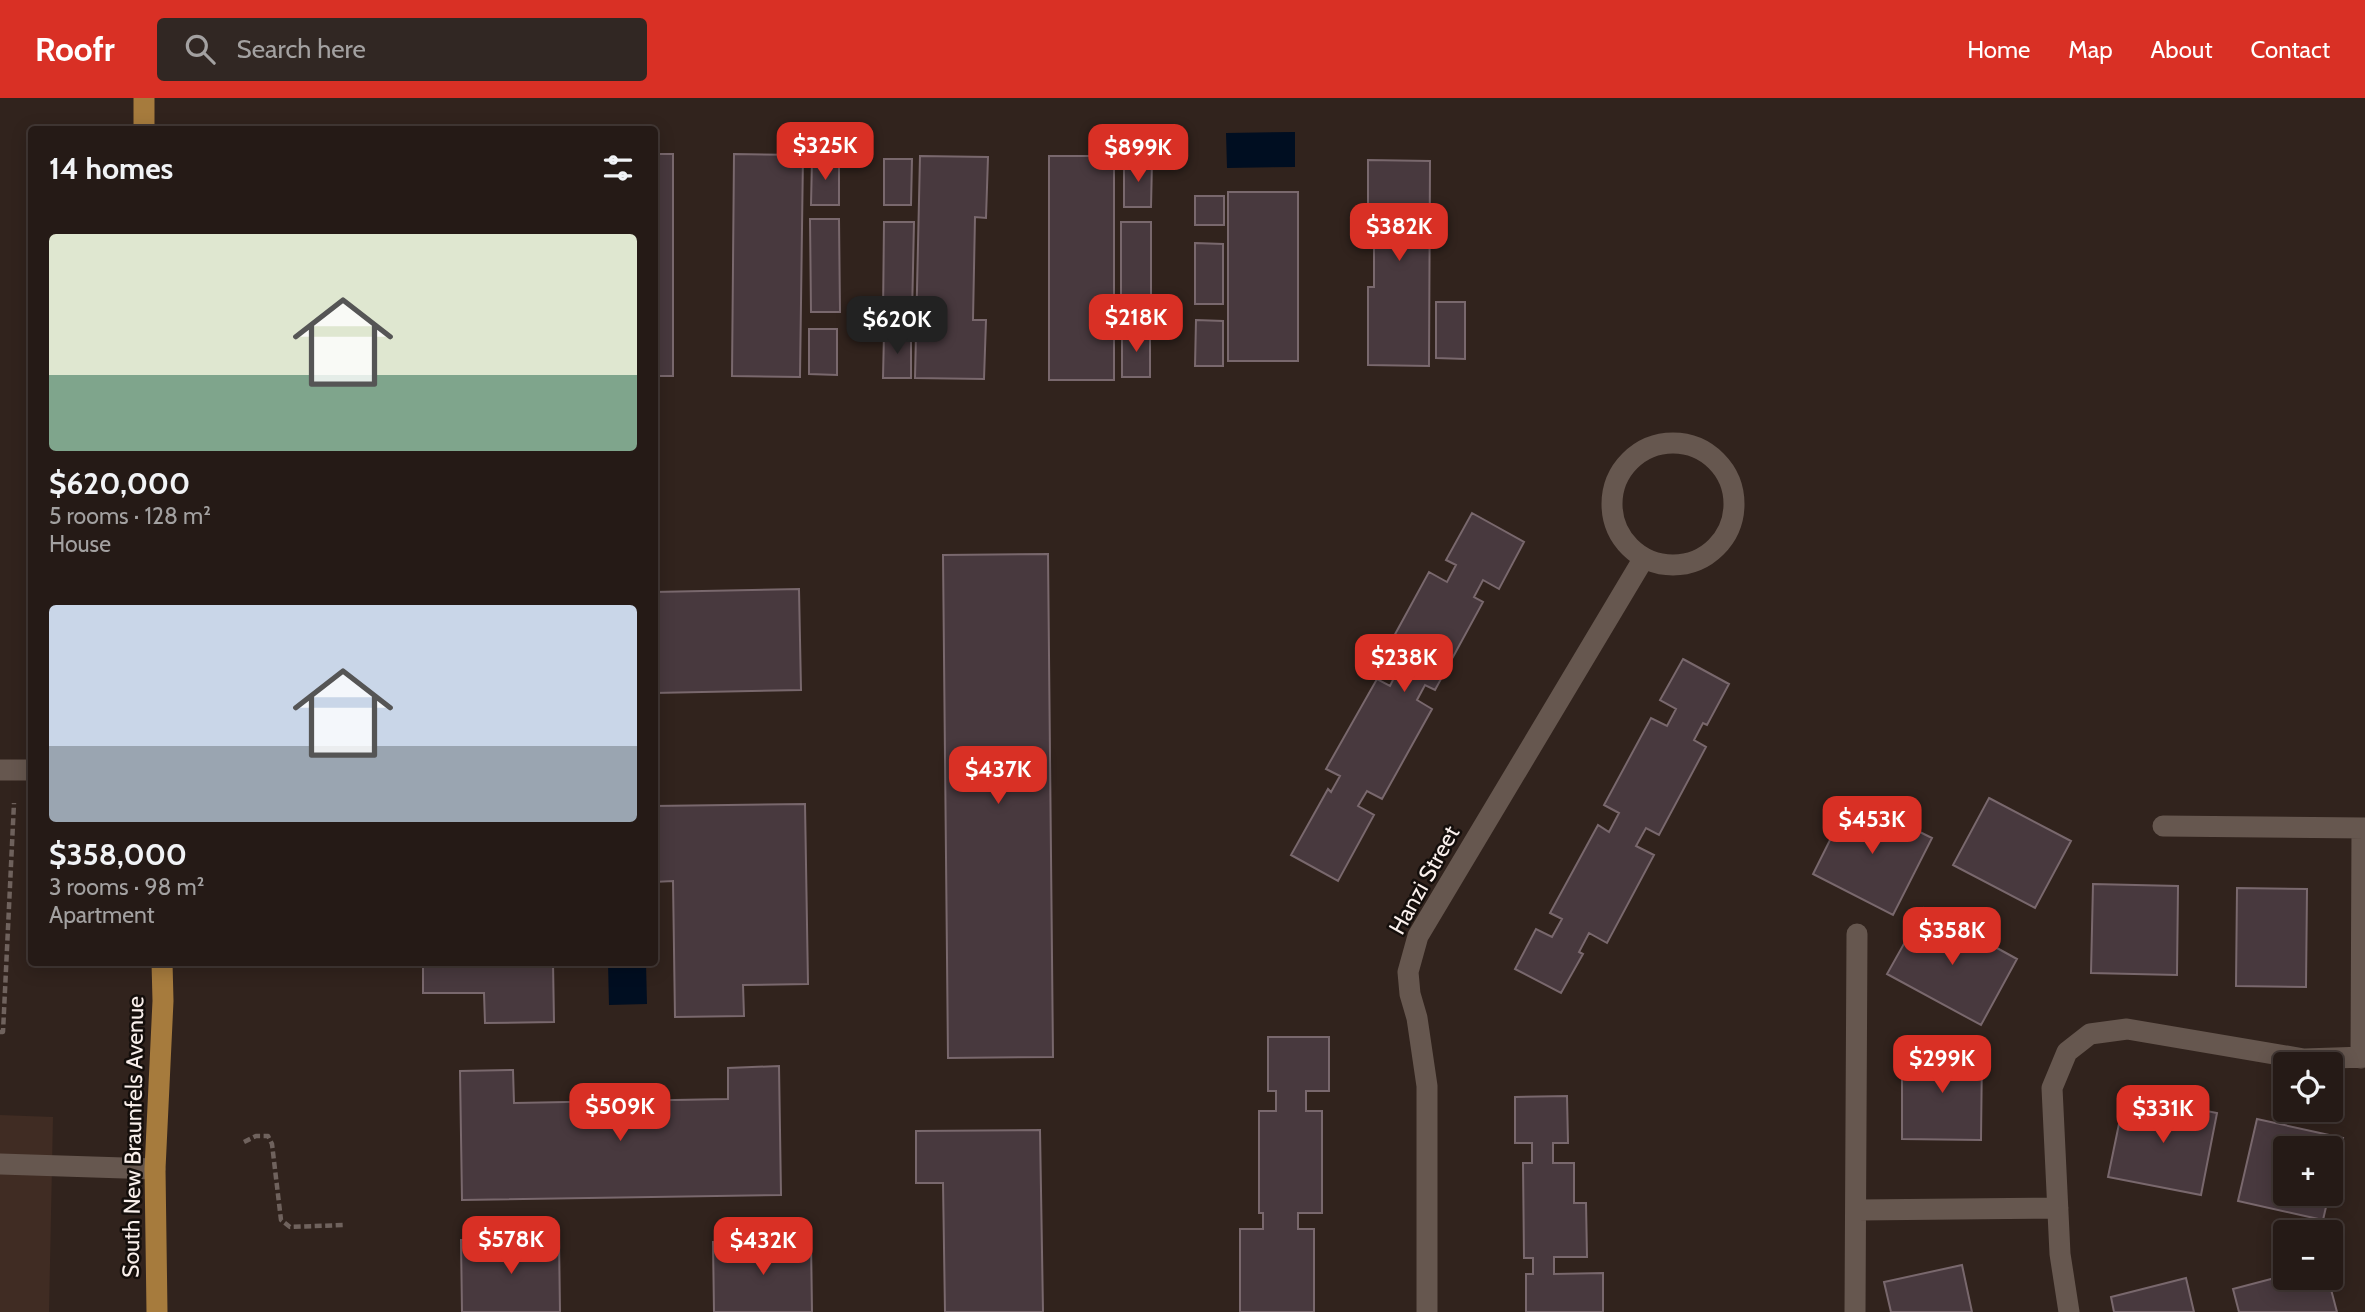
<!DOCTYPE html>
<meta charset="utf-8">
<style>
:root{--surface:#251a16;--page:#312723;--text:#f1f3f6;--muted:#a3a1a1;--line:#423835;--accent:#d93025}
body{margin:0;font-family:Cabin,sans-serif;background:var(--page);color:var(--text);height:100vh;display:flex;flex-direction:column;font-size:26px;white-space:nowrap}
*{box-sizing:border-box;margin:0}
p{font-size:23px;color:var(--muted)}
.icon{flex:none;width:38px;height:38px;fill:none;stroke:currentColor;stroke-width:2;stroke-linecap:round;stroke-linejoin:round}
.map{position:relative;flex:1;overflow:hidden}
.panel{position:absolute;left:28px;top:28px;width:630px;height:840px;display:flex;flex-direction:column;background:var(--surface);border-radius:7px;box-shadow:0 4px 18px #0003,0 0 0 2px var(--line)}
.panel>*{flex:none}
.tools{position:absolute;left:2273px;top:954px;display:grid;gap:14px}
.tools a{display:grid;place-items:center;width:70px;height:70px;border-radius:7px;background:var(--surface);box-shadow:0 4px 18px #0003,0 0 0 2px var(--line);font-size:35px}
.price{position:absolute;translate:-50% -60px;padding:0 16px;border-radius:14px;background:var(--accent);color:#fff;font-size:23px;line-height:46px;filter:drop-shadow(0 2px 4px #0008)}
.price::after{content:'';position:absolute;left:50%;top:42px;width:21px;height:16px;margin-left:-10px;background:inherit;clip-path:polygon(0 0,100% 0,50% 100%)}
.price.current{background:#222;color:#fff}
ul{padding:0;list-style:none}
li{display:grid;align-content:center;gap:14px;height:371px;padding:0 21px}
li span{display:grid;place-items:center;height:217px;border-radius:7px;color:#555}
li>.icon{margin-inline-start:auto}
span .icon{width:126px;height:126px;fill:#fffc;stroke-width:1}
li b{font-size:30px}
h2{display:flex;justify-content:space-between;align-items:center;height:84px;padding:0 21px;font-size:30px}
header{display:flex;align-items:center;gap:42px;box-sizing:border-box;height:98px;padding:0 35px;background:var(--accent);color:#fff}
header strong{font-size:33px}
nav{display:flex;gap:38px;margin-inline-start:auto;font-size:24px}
.search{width:490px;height:63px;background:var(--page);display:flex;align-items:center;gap:18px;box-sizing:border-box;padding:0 24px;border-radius:7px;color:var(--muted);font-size:26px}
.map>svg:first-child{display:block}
.built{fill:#402c23}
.water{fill:#000e21}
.building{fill:#48393e;stroke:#79686d;stroke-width:2}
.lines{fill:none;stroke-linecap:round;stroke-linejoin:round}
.path{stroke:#6f625d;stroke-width:4.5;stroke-dasharray:7 3.5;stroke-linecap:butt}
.minor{stroke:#66574f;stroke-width:21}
.major{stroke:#a67b3d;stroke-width:21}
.labels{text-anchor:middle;stroke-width:5;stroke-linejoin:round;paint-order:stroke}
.street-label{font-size:23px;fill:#faf0ec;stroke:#140e0b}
</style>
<header>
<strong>Roofr</strong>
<div class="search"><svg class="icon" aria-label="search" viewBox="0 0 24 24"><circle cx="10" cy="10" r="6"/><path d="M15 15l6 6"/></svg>Search here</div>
<nav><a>Home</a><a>Map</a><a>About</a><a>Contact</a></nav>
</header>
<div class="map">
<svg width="2365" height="1214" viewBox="0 0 2365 1214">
<rect width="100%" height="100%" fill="#31231d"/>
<path class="built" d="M 0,1017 L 53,1019 L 49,1214 L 0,1214 Z"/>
<path class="water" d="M 1295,34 L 1295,69 L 1227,70 L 1226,35 Z
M 608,865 L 646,865 L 647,906 L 609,907 Z"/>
<path class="building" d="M 654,56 L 673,56 L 673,278 L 654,278 Z
M 734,56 L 803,57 L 800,279 L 732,278 Z
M 920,58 L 988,59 L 986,120 L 975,119 L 973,222 L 986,222 L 984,281 L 915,280 Z
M 1049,58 L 1114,58 L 1114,282 L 1049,282 Z
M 812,61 L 839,61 L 839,107 L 811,107 Z
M 884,61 L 912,61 L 911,107 L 884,107 Z
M 1368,62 L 1430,63 L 1429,268 L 1368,267 L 1368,189 L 1374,189 L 1374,140 L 1368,140 Z
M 1124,63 L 1152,63 L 1151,109 L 1124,109 Z
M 1228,94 L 1298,94 L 1298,263 L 1228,263 Z
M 1195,98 L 1224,98 L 1224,127 L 1195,127 Z
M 810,121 L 839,121 L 840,214 L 811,214 Z
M 884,124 L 914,124 L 912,217 L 883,217 Z
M 1121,124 L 1151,124 L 1151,217 L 1121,217 Z
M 1195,145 L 1223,146 L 1223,206 L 1195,206 Z
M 1436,204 L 1465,204 L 1465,261 L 1436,260 Z
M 1196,222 L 1223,223 L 1223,268 L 1195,268 Z
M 809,231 L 837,231 L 837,277 L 809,276 Z
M 1122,234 L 1150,234 L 1150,279 L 1122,279 Z
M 884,235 L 911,235 L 911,280 L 883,280 Z
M 1472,415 L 1524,444 L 1499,491 L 1483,482 L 1474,499 L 1483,504 L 1435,592 L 1425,587 L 1417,602 L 1432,611 L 1382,701 L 1367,693 L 1358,708 L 1374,717 L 1338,783 L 1291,757 L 1328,691 L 1331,694 L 1340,678 L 1326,671 L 1377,581 L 1390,588 L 1398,572 L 1381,562 L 1429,474 L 1447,484 L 1456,467 L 1446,462 Z
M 1048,456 L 1053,959 L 948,960 L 943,457 Z
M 799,491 L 801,592 L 654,595 L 654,494 Z
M 1683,561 L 1729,586 L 1707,627 L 1703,625 L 1694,642 L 1706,649 L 1659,737 L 1646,730 L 1636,748 L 1654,757 L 1607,845 L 1589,835 L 1579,854 L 1583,856 L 1561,895 L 1515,871 L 1536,831 L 1552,839 L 1562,821 L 1550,815 L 1598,727 L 1609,734 L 1619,715 L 1604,707 L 1651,620 L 1667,628 L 1676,611 L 1660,602 Z
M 1851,700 L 1932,740 L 1893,817 L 1813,776 Z
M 1989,700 L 2071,743 L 2035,810 L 1953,767 Z
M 805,706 L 808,886 L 743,887 L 744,918 L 675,919 L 673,783 L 654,784 L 654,708 Z
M 2093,786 L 2178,788 L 2177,877 L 2091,875 Z
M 2237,790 L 2307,791 L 2306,889 L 2236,888 Z
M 1924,810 L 2017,861 L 1981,927 L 1887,876 Z
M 423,864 L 553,864 L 554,924 L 485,925 L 484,895 L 423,895 Z
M 1268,939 L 1329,939 L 1329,993 L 1306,993 L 1306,1013 L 1322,1013 L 1322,1115 L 1298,1115 L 1298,1131 L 1314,1131 L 1314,1214 L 1240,1214 L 1240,1131 L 1263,1131 L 1263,1115 L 1259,1115 L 1259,1013 L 1276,1013 L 1276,993 L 1268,993 Z
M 1902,952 L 1982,953 L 1981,1042 L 1902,1041 Z
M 779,968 L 781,1097 L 462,1102 L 460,973 L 513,972 L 514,1005 L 728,1001 L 728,970 Z
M 2125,997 L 2217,1015 L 2201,1097 L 2108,1079 Z
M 1567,998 L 1568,1045 L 1553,1045 L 1553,1065 L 1574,1065 L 1574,1105 L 1586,1105 L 1587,1159 L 1554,1159 L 1554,1176 L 1603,1175 L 1603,1214 L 1526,1214 L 1526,1176 L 1533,1176 L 1533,1160 L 1524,1160 L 1523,1065 L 1532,1065 L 1532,1045 L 1515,1045 L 1515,999 Z
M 2257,1021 L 2343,1040 L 2331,1088 L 2331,1050 L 2286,1050 L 2286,1096 L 2329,1096 L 2323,1122 L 2238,1103 Z
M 1040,1032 L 1043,1214 L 945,1214 L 943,1085 L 916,1085 L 916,1033 Z
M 559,1141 L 560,1214 L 462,1214 L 461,1142 Z
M 811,1143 L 812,1214 L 714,1214 L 713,1144 Z
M 1962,1167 L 1972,1214 L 1891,1214 L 1884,1184 Z
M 2286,1177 L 2286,1180 L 2328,1180 L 2337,1214 L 2239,1214 L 2233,1191 Z
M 2186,1180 L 2194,1214 L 2114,1214 L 2111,1199 Z"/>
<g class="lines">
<path class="path" d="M 0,934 L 3,934 L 14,705
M 244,1044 L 256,1038 L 268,1038 L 272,1046 L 281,1122 L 290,1129 L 343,1127"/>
<path class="minor" d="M1612 406a61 61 0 1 1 122 0a61 61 0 1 1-122 0Z
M 0,672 L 32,672
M 2163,728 L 2365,730
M 2361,960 L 2362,730
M 0,1066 L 155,1071
M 1857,1112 L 2058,1110
M 1427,1214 L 1427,988 L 1417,920 L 1410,896 L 1408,874 L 1418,838 L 1644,460
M 1855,1214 L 1857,836
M 2069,1214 L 2060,1156 L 2052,990 L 2067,954 L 2090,936 L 2127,931 L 2304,961 L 2365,959"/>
<path class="major" d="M 144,0 L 144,32
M 157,1214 L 155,1071 L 163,903 L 162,864"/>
</g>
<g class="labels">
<g class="street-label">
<text transform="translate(1424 782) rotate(-61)" y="8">Hanzi Street</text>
<text transform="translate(133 1039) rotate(-89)" y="8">South New Braunfels Avenue</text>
</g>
</g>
</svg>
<div class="tools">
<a><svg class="icon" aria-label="locate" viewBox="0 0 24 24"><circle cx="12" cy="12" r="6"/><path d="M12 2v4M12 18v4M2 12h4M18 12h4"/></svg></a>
<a>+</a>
<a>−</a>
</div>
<b class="price" style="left:825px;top:84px">$325K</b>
<b class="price" style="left:1138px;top:86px">$899K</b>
<b class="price" style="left:1399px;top:165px">$382K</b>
<b class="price" style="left:1136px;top:256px">$218K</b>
<b class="price current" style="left:897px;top:258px">$620K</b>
<b class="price" style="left:1404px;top:596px">$238K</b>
<b class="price" style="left:998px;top:708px">$437K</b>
<b class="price" style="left:1872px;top:758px">$453K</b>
<b class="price" style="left:1952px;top:869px">$358K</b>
<b class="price" style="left:1942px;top:997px">$299K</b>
<b class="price" style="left:620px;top:1045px">$509K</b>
<b class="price" style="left:2163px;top:1047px">$331K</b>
<b class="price" style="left:511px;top:1178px">$578K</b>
<b class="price" style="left:763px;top:1179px">$432K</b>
<section class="panel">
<h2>14 homes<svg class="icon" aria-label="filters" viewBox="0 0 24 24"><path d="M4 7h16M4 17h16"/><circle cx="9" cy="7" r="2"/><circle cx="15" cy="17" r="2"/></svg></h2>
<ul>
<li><span style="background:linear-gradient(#dfe7d0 65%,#7fa58c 0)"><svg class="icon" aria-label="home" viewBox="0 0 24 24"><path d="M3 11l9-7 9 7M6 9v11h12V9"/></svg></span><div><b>$620,000</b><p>5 rooms · 128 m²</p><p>House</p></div></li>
<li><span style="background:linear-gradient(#c9d6e8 65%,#9aa5b1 0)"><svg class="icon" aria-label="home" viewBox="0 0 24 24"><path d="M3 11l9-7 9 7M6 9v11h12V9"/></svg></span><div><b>$358,000</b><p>3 rooms · 98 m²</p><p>Apartment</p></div></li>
</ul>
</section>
</div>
